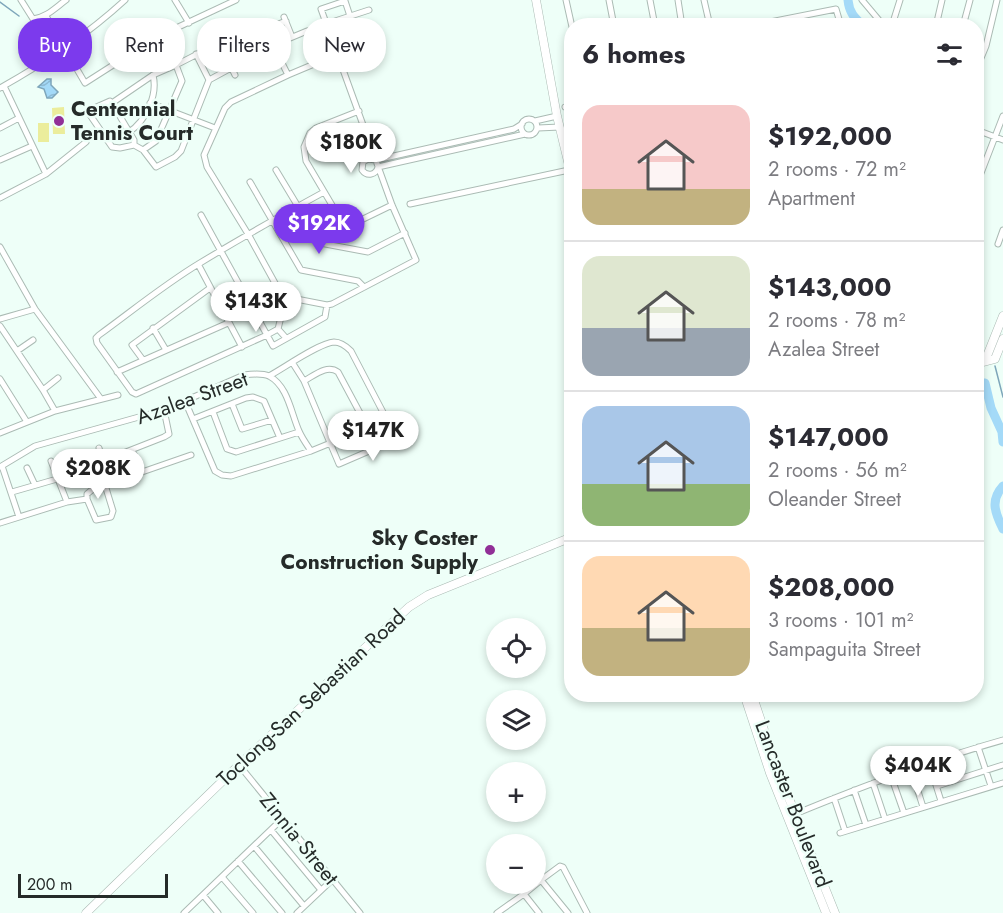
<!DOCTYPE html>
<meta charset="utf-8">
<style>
:root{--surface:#fff;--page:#f2f2f3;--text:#2b2b33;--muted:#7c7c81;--line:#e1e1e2;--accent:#7c3aed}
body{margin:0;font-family:Jost,sans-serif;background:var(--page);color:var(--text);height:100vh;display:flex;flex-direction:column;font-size:22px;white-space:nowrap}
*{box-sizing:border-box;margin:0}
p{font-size:20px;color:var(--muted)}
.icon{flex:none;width:33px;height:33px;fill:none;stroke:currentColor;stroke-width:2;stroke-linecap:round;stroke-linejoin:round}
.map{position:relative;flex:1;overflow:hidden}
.panel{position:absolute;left:564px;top:18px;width:420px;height:684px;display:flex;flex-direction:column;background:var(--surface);border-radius:24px;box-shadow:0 3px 9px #0003}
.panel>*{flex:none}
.banner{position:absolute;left:18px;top:18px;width:456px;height:54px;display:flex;gap:12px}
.controls{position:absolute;left:486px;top:618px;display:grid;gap:12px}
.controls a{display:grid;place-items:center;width:60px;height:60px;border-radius:50%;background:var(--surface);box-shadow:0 3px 9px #0003;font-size:30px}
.scale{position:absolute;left:18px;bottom:15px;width:150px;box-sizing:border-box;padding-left:6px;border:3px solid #252b29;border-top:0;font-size:16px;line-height:21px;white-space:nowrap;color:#252b29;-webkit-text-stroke:4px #eefff8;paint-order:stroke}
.price{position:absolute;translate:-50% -51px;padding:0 14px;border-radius:21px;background:#fff;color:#222;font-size:20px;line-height:39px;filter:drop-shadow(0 2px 3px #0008)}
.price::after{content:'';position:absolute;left:50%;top:36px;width:18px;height:14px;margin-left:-9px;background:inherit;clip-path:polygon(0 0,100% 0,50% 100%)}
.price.selected{background:var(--accent);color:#fff}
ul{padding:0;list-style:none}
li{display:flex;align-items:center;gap:18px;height:150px;padding:0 18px}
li+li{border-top:2px solid var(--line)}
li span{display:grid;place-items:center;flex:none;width:168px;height:120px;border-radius:18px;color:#555}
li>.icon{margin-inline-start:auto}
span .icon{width:72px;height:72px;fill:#fffc;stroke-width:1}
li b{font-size:26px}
h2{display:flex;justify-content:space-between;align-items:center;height:72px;padding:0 18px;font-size:26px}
.chip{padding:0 21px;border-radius:24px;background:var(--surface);box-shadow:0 3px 9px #0003;font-size:21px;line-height:54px}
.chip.selected{background:var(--accent);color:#fff}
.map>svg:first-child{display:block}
.park{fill:#ebed9c}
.water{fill:url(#water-waves);stroke:#7ea6ba;stroke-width:1.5}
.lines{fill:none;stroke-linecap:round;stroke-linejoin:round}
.stream{stroke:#7ea6ba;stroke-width:1.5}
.river{stroke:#a4daf8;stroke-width:9}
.minor-casing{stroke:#abbbb4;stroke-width:7}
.secondary-casing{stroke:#abbbb4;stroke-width:9}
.minor{stroke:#fff;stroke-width:5}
.secondary{stroke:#fff;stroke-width:8}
.poi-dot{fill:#912f97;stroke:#eefff8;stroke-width:2}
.labels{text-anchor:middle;stroke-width:5;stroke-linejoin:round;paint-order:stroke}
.poi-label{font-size:21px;font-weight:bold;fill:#252b29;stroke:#eefff8;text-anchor:start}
.street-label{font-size:21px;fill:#252b29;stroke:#eefff8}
</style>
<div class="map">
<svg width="1003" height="913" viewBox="0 0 1003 913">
<defs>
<pattern id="water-waves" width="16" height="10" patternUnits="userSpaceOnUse" patternTransform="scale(1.5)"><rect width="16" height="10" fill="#a4daf8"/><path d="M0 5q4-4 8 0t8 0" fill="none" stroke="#8dbbd5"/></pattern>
</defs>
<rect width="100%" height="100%" fill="#eefff8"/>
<path class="park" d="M 64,107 L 65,134 L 53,134 L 52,108 Z
M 38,123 L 49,123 L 49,142 L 38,142 Z
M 341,130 L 353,136 L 343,156 L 331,151 Z
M 321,132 L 332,139 L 320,160 L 309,154 Z"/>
<path class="water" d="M 47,79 L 51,79 L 51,85 L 58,92 L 52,98 L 47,98 L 44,89 L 38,87 Z"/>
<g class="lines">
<path class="stream" d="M 0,2 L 19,16
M 995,366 L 1003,397"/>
<path class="river" d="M 848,0 C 849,12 854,18 864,26
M 976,385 L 985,383 L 991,408 L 1002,432 L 1003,442
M 1003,486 C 990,500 995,513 1003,529"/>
<g class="minor-casing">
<path id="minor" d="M 21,0 L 33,19 C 47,17 55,8 66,0
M 175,0 L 189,23
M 566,0 L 572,27
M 609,0 L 614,26
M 650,0 L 655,26
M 678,0 L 682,26
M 704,0 L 710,26
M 862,0 L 884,26
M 46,16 L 85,83 L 157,37 L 236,0
M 284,17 L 292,37
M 286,21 L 251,35 L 259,51 L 307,31
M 326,24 L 369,10
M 750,26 L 836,9 L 841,26
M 887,26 L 894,19 L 900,0
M 936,26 L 942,0
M 963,26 L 970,0
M 215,34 L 235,75
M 273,45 L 288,75
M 196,54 L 209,80
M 338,54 L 288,75 L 231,102 L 225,108 L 204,155 L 207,167 L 248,234 L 281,294 L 286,297 L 327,305 L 332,304 L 416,260 L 392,205 L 321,9 L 345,1 L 350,16
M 976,70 L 986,46 L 997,0
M 4,86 L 46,174
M 0,88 C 45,63 87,35 125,0
M 112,103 L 134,140 L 134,145 L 120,148 L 112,147 L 90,115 L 92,109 L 110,101 L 112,103 L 153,75 L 176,65 L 219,43
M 150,103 L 215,128
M 565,107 L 572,105
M 359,111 L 316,128 L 310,133 L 304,147 L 306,161 L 339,217 L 359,221 L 392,205
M521 127a8 8 0 1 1 16 0a8 8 0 1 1-16 0Z
M 535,121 L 557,116
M 522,124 L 514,129 L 376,160 L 368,159 L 363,162 L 362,170 C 367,177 376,175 378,167 L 525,134
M 976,125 L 982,132 L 1003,140
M 0,128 L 19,118
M 538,128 L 560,127
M 129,132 C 146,121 158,95 153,75
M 561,132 L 572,131
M 134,145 L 143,150 L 156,167 L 175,157 L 181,151 L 209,80 L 231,68
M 143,150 L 156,141 L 182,81 L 176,65
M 0,160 L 32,146
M 276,170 L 320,243 L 368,252 L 405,233
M 250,182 L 301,270 L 358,281 L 364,287
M 976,186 L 1003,116
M 0,198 L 46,174 L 86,142
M 410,204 L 569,170
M 201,215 L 267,335 L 136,394 L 132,392 L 97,343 L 96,338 L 99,335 C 132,311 165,284 200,263 C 241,238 282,215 324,192
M 998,244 L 1003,230
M 0,247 L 35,309 L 101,399
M 198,264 L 242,347
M 0,319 L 35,309
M 0,326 L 43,390 L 55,411
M 153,328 L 166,350
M 278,329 L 286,297
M 286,338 L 278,329 L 267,335 L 273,346 L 325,317 L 327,305
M 17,351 L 33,340
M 143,360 L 132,345 L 210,288
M 117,372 L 228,323
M 269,376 C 284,368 319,343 334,342 C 341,342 346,346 351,351 L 397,439 L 339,464 L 304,381 L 292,362
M 0,379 L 27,422
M 304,381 C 315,375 327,364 338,372 L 368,428
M 43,390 L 58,378
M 185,401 L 215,471 L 222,475 L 231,476 L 311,451 L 387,420
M 232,404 L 242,429 L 272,420
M 213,412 L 227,449 L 236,452 L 299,432
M 193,419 L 246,398 L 253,397 L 264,401 L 280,438
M 0,433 L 55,411 L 118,395
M 99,448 L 103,461
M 132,450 L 142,472
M 75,453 L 81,469
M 51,461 L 67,502
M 2,466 L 19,517
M 0,467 L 35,446 L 164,410 L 244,375 C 252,374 262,373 269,376 C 288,386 291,413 299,431 C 302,438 307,445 311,451
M 27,468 L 35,485
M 12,492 L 57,479 L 164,437 L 169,434 L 164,410
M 87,499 L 96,520 L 111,517 L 113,511 L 105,485
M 0,523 L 67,502 L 87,499 L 87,494 L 93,489 L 191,455
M 978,747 L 991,786
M 929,763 L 941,801
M 239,765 L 360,913
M 911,769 L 923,807
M 891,776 L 904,813
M 873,783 L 885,819
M 937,786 L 1003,765
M 854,790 L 866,825
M 834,798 L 845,831
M 795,814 C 863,786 932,760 1003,740
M 271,830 L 321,890
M 840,833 L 1003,783
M 254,846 L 304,906
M 238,861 L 282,913
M 222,877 L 253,913
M 203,895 L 218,913
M 184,913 L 282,819
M 297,913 L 332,880
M 497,913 L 524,894
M 539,913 L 524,894 L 541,880
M 568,913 L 541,880 L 560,866 L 563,867 L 587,913"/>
</g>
<g class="secondary-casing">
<path id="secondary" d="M 536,0 L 557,116 L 572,178
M 985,361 L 1003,316
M 976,364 L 995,359 L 1003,339
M 744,694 L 770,773 L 826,913
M 752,694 L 776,766 L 835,913
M 86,913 L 239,765 L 409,607 L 428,595 L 572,537"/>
</g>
<use href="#minor" class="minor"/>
<use href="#secondary" class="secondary"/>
</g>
<g class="poi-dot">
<circle cx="59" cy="121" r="6"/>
<circle cx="490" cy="550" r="6"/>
</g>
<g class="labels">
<g class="poi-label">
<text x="71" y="116">Centennial<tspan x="71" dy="24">Tennis Court</tspan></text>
<text x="478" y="545" text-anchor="end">Sky Coster<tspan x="478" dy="24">Construction Supply</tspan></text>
</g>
<g class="street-label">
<text transform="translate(192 398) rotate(-20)" y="7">Azalea Street</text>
<text transform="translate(311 698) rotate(-43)" y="7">Toclong-San Sebastian Road</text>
<text transform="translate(793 804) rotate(69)" y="7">Lancaster Boulevard</text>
<text transform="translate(299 839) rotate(51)" y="7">Zinnia Street</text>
</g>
</g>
</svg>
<div class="controls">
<a><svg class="icon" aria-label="locate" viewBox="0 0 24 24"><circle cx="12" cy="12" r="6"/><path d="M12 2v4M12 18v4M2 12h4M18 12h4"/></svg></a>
<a><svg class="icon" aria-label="layers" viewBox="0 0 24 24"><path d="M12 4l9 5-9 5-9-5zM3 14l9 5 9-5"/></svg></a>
<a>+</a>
<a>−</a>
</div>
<div class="scale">200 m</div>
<b class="price" style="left:351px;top:174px">$180K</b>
<b class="price selected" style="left:319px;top:255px">$192K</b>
<b class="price" style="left:256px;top:333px">$143K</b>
<b class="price" style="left:373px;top:462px">$147K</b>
<b class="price" style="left:98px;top:500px">$208K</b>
<b class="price" style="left:918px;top:797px">$404K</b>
<div class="banner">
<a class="chip selected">Buy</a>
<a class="chip">Rent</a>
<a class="chip">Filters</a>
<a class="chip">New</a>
</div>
<section class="panel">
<h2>6 homes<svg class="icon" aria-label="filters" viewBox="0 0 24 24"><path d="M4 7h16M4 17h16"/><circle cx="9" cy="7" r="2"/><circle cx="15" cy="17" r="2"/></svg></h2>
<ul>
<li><span style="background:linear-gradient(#f6c9c9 70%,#c2b280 0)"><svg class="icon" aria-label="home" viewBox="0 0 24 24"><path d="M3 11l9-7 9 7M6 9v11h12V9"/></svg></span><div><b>$192,000</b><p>2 rooms · 72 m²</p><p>Apartment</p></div></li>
<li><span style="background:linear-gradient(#dfe7d0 60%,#9aa5b1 0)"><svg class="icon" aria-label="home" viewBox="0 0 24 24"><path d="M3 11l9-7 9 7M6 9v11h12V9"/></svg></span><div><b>$143,000</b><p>2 rooms · 78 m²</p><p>Azalea Street</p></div></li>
<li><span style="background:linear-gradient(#a9c7e8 65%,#8fb573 0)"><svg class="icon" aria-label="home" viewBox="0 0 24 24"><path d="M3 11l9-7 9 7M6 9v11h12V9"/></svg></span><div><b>$147,000</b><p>2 rooms · 56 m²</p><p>Oleander Street</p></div></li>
<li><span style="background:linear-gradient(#ffd9b3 60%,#c2b280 0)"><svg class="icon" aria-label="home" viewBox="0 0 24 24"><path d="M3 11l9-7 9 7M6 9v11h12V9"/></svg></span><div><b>$208,000</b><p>3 rooms · 101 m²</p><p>Sampaguita Street</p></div></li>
</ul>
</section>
</div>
